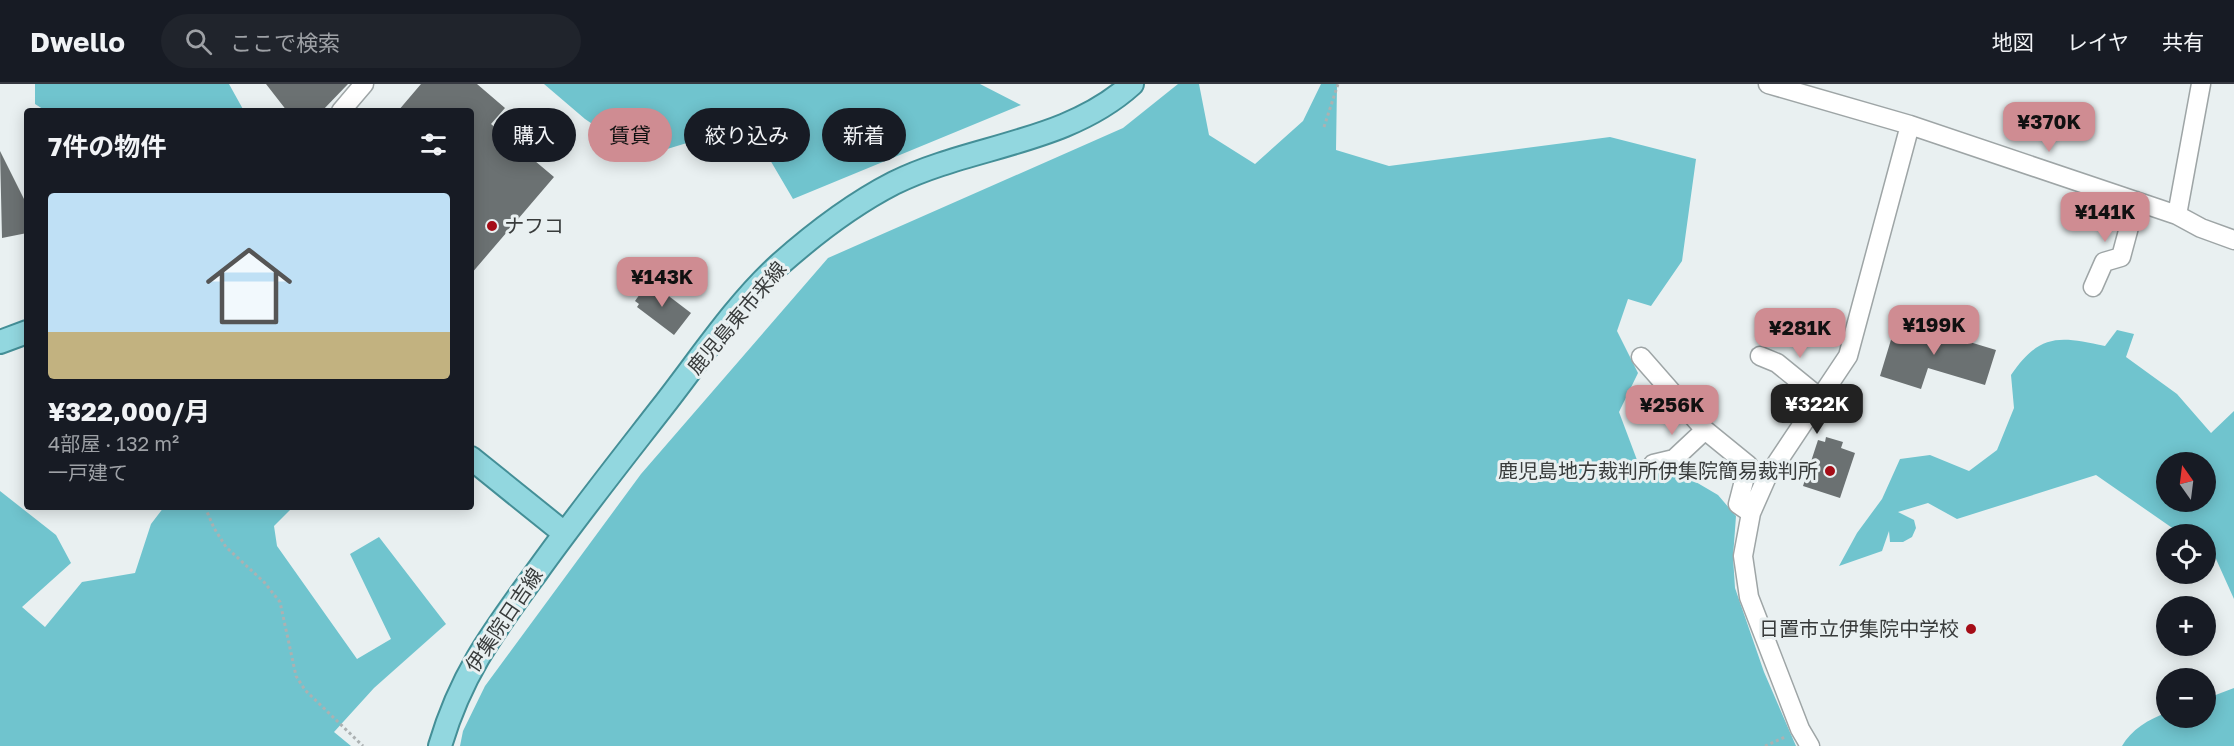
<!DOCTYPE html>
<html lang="ja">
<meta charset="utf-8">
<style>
:root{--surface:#171b24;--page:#20242c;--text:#f1f3f6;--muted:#9ea1a6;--line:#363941;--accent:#cf8c92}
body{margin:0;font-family:"Golos Text","Noto Sans JP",sans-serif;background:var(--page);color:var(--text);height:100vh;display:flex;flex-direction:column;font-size:22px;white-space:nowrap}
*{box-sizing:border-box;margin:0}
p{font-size:20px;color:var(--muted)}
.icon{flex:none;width:33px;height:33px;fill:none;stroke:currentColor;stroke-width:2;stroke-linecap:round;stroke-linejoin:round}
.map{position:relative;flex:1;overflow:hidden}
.details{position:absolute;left:24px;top:24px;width:450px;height:402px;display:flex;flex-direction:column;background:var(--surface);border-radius:6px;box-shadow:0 3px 15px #0003}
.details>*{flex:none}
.hud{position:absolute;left:492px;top:24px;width:570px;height:54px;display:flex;gap:12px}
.needle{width:39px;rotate:346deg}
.buttons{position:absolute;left:2156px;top:368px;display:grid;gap:12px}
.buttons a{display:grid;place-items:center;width:60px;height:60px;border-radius:50%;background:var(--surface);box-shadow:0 3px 15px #0003;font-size:30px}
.price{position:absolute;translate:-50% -51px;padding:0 14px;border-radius:12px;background:var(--accent);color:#111;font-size:20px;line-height:39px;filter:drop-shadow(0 2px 3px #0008)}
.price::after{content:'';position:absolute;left:50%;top:36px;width:18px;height:14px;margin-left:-9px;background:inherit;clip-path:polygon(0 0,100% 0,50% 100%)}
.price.selected{background:#222;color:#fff}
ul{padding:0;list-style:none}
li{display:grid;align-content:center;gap:12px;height:318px;padding:0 24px}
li+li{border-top:2px solid var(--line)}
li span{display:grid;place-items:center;height:186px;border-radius:6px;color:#555}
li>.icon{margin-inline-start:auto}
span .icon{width:108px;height:108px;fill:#fffc;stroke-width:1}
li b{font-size:26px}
h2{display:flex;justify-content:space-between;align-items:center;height:72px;padding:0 24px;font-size:26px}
.tag{padding:0 21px;border-radius:27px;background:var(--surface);box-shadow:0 3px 15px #0003;font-size:21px;line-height:54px}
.tag.selected{background:var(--accent);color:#111}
header{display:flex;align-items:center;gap:36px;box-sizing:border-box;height:84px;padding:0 30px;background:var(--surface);border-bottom:2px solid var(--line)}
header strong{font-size:28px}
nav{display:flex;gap:33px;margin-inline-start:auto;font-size:21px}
.search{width:420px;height:54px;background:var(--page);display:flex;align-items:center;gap:15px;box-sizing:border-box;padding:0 21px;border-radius:33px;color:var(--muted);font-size:22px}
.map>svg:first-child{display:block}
.forest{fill:#70c4ce;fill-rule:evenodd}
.building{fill:#6b7172}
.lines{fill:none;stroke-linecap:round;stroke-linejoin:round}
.minor-casing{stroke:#9ea5a6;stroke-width:21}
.major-casing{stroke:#448f97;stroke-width:26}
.path{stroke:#acb1b2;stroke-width:3;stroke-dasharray:3 3;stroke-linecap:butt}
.minor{stroke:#fff;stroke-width:18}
.major{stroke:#92d7df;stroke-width:22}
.poi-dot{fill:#a50d17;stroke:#e9f0f1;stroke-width:2}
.labels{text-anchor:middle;stroke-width:6;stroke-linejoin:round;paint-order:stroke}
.poi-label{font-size:20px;fill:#383b3b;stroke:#e9f0f1;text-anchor:end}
.street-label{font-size:20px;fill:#383b3b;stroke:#e9f0f1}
</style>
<header>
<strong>Dwello</strong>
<div class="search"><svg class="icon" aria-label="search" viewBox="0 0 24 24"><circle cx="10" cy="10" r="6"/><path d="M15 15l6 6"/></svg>ここで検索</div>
<nav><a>地図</a><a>レイヤ</a><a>共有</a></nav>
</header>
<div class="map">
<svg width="2234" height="662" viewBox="0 0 2234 662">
<rect width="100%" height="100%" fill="#e9f0f1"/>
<path class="forest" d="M 35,0 L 229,0 L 244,27 L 46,27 L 35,20 Z
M 544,0 L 980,0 L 1021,21 L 793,115 L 749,40 L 641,73 L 585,35 Z
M 1178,0 L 1199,0 L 1209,51 L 1255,80 L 1303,37 L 1321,0 L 1337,0 L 1336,66 L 1389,82 L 1610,53 L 1696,75 L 1682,177 L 1651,222 L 1628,215 L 1617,247 L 1638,289 L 1619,328 L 1643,392 L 1672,384 L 1718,411 L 1736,432 L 1733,473 L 1735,504 L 1764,588 L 1796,662 L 460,662 L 463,647 L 485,602 L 641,390 L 828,174 L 1123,44 Z
M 2117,246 L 2134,250 L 2126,273 L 2177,310 L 2211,349 L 2234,327 L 2234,515 L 2216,475 L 2205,467 L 2205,450 L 2181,450 L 2096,391 L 1957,435 L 1928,419 L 1898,428 L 1914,436 L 1916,444 L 1912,453 L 1903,458 L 1890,458 L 1889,447 L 1882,467 L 1839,482 L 1857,449 L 1882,415 L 1900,375 L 1930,371 L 1969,387 L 1997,366 L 2014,324 L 2011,291 C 2040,249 2059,252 2105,262 ZM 2166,378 L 2205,378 L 2205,417 L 2166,417 Z
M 0,407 L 56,451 L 71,479 L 22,523 L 45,543 L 82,498 L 135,489 L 151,440 L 164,423 L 293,423 L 274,442 L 277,462 L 357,575 L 391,555 L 350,470 L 379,453 L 446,540 L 374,604 L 334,648 L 351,662 L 0,662 Z
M 2234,604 L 2234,662 L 2122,662 C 2131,646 2149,635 2166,629 L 2166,633 L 2205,633 L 2205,615 Z"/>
<path class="building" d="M 266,0 L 348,0 L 322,27 L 287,27 Z
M 421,0 L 477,0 L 505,24 L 491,40 L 554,93 L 471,190 L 471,27 L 398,27 Z
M 0,67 L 27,121 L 27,149 L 2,154 Z
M 649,197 L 691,229 L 674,251 L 637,223 L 639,220 L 635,217 Z
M 1897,236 L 1996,266 L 1985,301 L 1928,284 L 1921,305 L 1880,292 Z
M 1826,353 L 1843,358 L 1841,364 L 1855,369 L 1840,414 L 1803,402 L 1818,356 L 1825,358 Z"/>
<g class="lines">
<g class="minor-casing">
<path id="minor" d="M 1768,0 L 1910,41 L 2177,131 L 2201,144 L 2234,156
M 341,27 L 364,0
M 2177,131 L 2201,0
M 2093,203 L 2104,178 L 2121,173 L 2136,117
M 1760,272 L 1777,279 L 1820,314
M 1641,273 L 1705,346 L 1748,381 L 1738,420 L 1751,429
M 1653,380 L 1674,375 L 1705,346
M 1810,662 L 1800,645 L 1749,513 L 1743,472 L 1751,429 L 1766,395 L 1848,272 L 1910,41"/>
</g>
<g class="major-casing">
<path id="major" d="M 0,258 L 27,248
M 471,374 L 564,449
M 440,662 C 461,590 493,548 536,489 C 576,433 618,380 660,326 C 698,278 734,222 780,180 C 815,149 853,120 894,99 C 971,61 1066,60 1132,0"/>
</g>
<path class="path" d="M 1324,43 L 1338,0
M 205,423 L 214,444 L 226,463 L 264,498 L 280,518 L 296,592 L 305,606 L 363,662
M 1765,662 L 1785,653"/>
<use href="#minor" class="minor"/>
<use href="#major" class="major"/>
</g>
<g class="poi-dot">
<circle cx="492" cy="142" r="6"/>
<circle cx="1830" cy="387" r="6"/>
<circle cx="1971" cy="545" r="6"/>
</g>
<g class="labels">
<g class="poi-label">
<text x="504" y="149" text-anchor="start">ナフコ</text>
<text x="1818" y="394">鹿児島地方裁判所伊集院簡易裁判所</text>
<text x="1959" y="552">日置市立伊集院中学校</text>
</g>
<g class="street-label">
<text transform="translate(737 234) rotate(-50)" y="7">鹿児島東市来線</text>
<text transform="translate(504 536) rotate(-56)" y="7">伊集院日吉線</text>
</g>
</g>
</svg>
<div class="buttons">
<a><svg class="needle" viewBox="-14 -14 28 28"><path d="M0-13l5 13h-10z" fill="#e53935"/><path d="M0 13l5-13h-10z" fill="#9ea1a6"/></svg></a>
<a><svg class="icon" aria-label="locate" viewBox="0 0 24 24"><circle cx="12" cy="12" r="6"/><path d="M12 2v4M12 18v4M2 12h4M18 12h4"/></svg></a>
<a>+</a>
<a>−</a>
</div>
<b class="price" style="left:2049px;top:69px">¥370K</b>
<b class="price" style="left:2105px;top:159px">¥141K</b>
<b class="price" style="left:662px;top:224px">¥143K</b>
<b class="price" style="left:1934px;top:272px">¥199K</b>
<b class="price" style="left:1800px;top:275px">¥281K</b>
<b class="price selected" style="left:1817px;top:351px">¥322K</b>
<b class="price" style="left:1672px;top:352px">¥256K</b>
<div class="hud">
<a class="tag">購入</a>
<a class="tag selected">賃貸</a>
<a class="tag">絞り込み</a>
<a class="tag">新着</a>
</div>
<section class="details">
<h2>7件の物件<svg class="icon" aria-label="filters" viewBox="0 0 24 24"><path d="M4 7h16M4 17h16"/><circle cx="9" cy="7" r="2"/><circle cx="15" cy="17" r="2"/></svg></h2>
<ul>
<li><span style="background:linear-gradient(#bfe0f5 75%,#c2b280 0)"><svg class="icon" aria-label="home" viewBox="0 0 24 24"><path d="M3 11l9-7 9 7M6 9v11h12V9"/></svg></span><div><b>¥322,000/月</b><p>4部屋 · 132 m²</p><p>一戸建て</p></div></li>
</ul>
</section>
</div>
